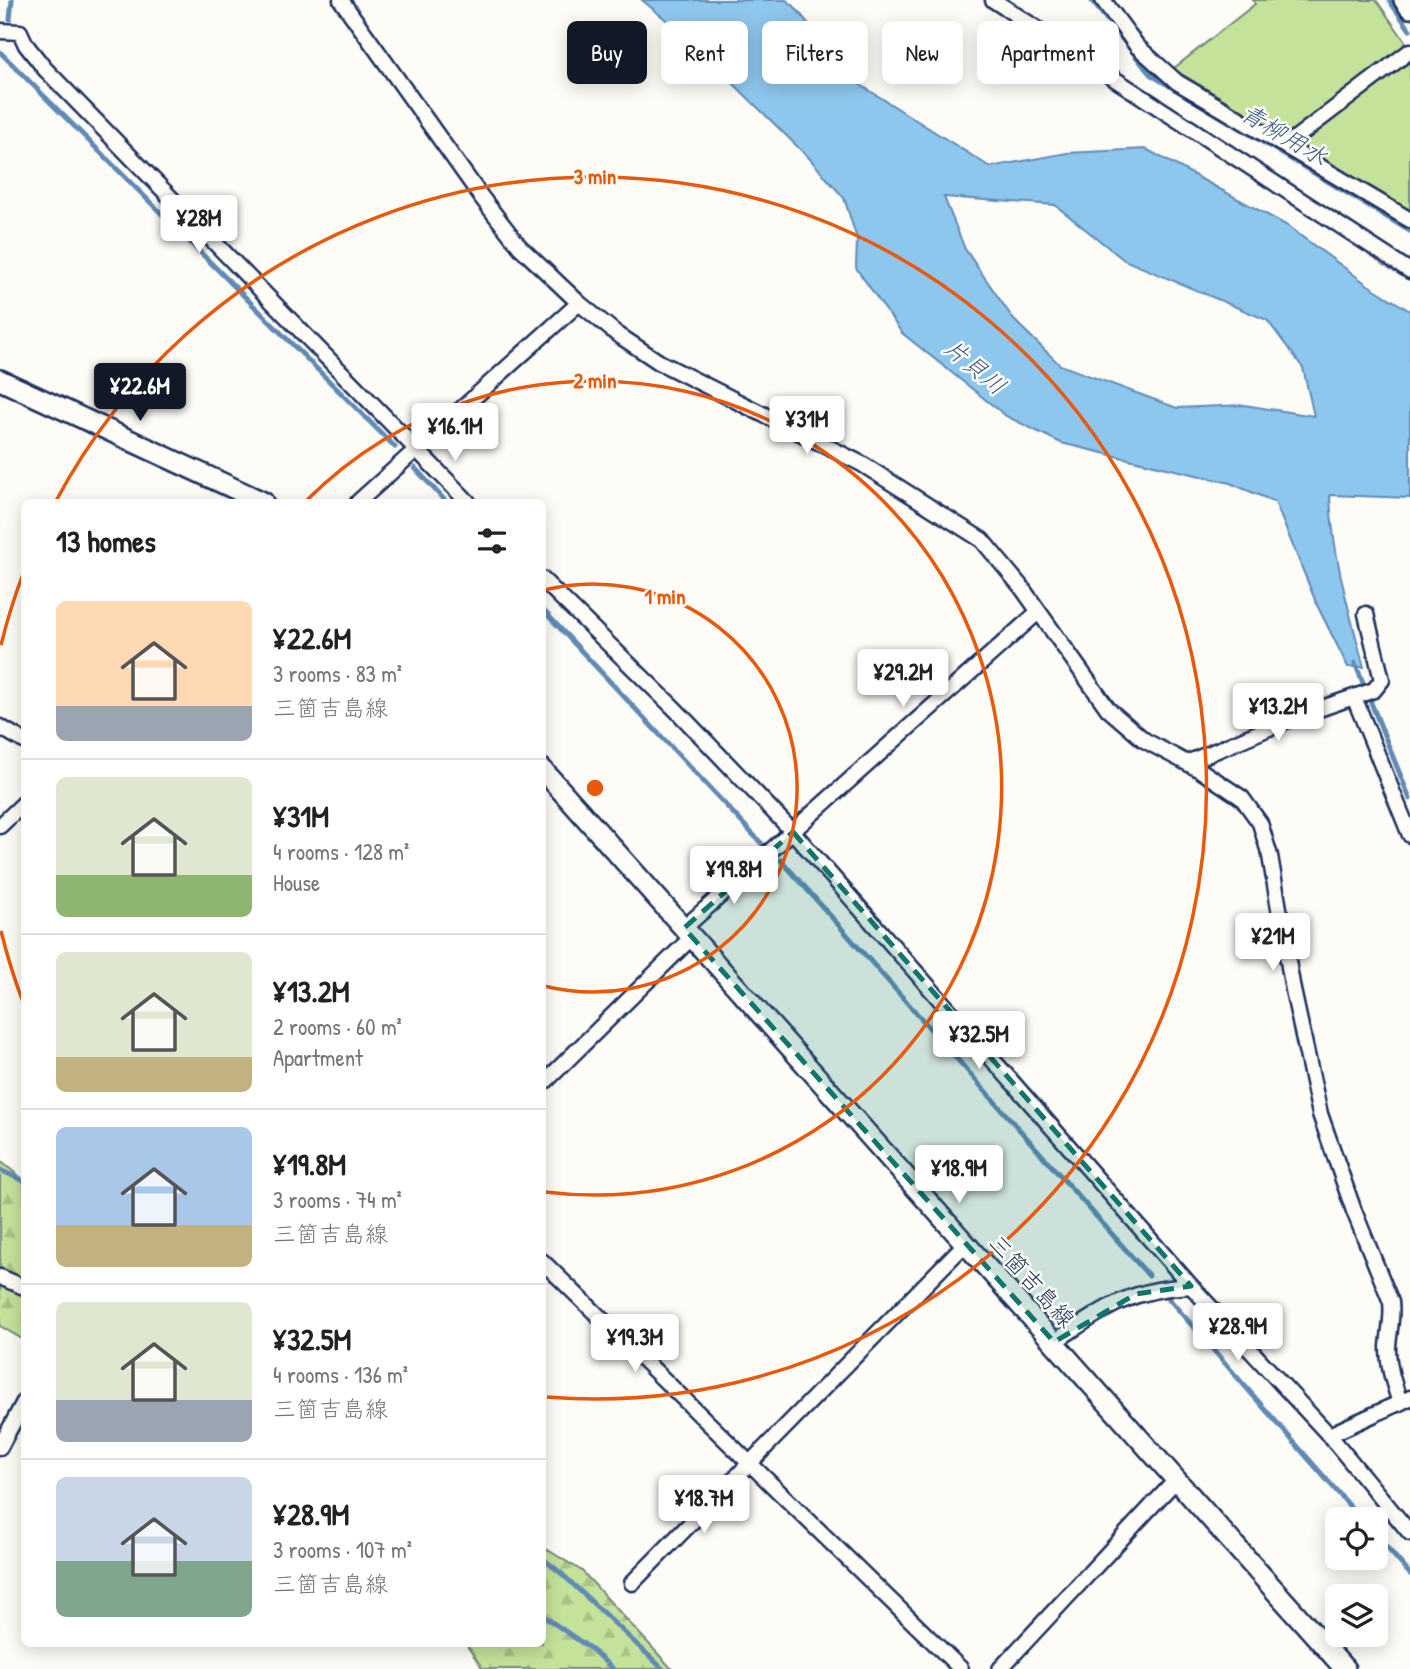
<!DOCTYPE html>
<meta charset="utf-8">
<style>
:root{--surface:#fff;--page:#f6f6f6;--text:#222;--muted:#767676;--line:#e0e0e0;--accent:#111827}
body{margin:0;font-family:"Patrick Hand","Klee One",sans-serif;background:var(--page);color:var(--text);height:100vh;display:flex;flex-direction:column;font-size:26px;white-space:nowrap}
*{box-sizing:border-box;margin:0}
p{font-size:23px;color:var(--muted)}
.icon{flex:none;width:38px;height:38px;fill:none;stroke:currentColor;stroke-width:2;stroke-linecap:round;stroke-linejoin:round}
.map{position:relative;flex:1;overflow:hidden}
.side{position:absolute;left:21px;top:499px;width:525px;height:1148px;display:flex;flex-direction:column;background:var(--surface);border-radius:10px;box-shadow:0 4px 18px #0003}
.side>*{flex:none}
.top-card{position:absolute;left:567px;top:21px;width:665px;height:63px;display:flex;gap:14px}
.controls{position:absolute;left:1325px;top:1507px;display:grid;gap:14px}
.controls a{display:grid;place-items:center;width:63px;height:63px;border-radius:10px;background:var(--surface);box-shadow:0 4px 18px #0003;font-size:35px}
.price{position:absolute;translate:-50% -60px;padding:0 16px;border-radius:7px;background:#fff;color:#222;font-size:23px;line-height:46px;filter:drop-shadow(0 2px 4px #0008)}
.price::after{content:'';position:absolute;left:50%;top:42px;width:21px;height:16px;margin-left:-10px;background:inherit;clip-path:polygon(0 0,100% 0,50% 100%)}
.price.on{background:var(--accent);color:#fff}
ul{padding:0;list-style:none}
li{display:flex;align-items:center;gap:21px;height:175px;padding:0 35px}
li+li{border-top:2px solid var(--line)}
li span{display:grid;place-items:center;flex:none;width:196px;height:140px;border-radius:10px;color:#555}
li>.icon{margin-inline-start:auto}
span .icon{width:84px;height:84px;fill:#fffc;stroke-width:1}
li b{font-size:30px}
h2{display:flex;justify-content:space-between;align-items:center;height:84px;padding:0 35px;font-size:30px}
.pill{padding:0 24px;border-radius:10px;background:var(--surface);box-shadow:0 4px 18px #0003;font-size:24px;line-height:63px}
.pill.on{background:var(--accent);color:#fff}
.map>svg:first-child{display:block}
.green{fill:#c5e29a;stroke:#70887c;stroke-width:2}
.forest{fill:url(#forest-firs);stroke:#70887c;stroke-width:2}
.water{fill:#8ec7ed;stroke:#608ab4;stroke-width:2;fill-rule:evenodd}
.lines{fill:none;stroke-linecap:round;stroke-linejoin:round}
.stream{stroke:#608ab4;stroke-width:5}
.minor-casing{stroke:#1b2f5e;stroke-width:19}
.secondary-casing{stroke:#1b2f5e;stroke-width:24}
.minor{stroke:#fdfcf7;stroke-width:14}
.secondary{stroke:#fdfcf7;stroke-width:19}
.marked{fill:#0f766e;fill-opacity:0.2;stroke:#0f766e;stroke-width:5;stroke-dasharray:14 9;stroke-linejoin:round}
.ring{fill:none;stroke:#e8590c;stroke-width:3.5}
.labels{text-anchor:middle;stroke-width:5;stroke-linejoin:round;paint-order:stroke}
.street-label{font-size:23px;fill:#1b2f5e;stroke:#fdfcf7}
.water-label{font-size:24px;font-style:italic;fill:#3e5d89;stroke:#fdfcf7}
.centre{fill:#e8590c;stroke:#fdfcf7;stroke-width:3.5}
.ring-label{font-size:21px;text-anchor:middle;font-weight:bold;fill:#e8590c;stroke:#fdfcf7;stroke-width:5;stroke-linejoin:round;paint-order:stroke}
</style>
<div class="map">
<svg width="1410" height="1669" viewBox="0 0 1410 1669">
<defs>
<pattern id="forest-firs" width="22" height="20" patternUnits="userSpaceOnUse" patternTransform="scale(1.75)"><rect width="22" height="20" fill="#c5e29a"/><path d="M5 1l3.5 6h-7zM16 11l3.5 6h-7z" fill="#a9c287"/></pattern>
</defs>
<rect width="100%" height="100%" fill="#fdfcf7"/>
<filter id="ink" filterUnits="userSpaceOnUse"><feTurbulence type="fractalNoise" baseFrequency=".0143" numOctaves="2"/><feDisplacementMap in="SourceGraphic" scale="14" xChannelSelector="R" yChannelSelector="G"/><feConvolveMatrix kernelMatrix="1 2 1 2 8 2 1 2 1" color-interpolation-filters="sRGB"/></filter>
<g filter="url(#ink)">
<path class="green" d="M 1253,0 L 1376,0 L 1410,48 L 1410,210 L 1173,69 L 1255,4 Z"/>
<path class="forest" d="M 0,1161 L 24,1180 L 24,1340 L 0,1326 Z
M 543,1547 L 582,1571 L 672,1669 L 483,1669 L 465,1643 L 542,1643 Z"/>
<path class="water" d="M 642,0 L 786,0 L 794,6 L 856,82 L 990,167 L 1067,153 L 1146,149 L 1286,225 L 1368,285 L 1410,311 L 1410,498 L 1330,495 C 1332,554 1349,611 1364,667 L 1348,667 L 1318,607 L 1275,502 L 1230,483 L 1061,443 L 1006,416 L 902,333 L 856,268 L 857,239 L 844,198 L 810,159 L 682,33 ZM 944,197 L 1055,205 L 1124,260 L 1267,320 L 1303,368 L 1314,416 L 1244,405 L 1177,408 L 1060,365 L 1014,320 L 965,249 Z"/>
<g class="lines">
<path class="stream" d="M 1091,0 L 1150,74 L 1410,231
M 1389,0 L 1410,30
M 10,19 L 12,0
M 0,52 L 395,447
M 415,468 L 446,502
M 542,609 L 762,844
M 1355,663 L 1410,799
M 781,860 L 1149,1276
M 0,1170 L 24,1181
M 1169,1299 L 1361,1519
M 1376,1535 L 1410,1574
M 542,1558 L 561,1573 L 663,1669
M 542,1615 L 591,1649 L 613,1669"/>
<g class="minor-casing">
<path id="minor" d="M 341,0 L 482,198 L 520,247 L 579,303 L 617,334 L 659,362 L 862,464 L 982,540 L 1022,588 L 1108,709 L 1144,740 L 1200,770 L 1242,798 L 1260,823 L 1270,856 L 1293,990 L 1320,1114 L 1354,1211 L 1391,1302 C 1393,1318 1389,1331 1388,1347 C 1388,1367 1394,1384 1400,1403
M 993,0 L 1410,271
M 1103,0 L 1137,46 L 1177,82 L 1410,220
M 0,31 L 20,32 L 26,45 L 45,69 C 185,214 328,357 468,502
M 1285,146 L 1410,51
M 358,502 L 579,303
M 542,579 L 675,709 L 793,832 L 1191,1286
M 1354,697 L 1410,835
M 0,727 L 24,741
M 1187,763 L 1290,719 L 1374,690 L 1382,680 L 1366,614
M 0,826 L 24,803
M 684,928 L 1037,613
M 542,1082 L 547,1080 L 692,937
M 542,1261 L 961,1669
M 0,1277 L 24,1287
M 1054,1342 C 1104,1309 1129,1289 1191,1286 L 1329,1435 L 1410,1398
M 1329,1435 L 1410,1533
M 0,1447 L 24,1402
M 632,1583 L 966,1243
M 1000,1669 L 1176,1480"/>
</g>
<g class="secondary-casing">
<path id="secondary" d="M 1404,0 L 1410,8
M 0,380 L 263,502
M 542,769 L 1345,1669"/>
</g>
<use href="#minor" class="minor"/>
<use href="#secondary" class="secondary"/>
</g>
</g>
<path class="marked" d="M 793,832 L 1191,1286 L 1136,1294 L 1054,1342 L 684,928 Z"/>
<g class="ring">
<path d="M544 590A204 204 0 1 1 544 986"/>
<path d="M307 500A407 407 0 1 1 545 1192"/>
<path d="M23 1002A611 611 0 0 1 1 931M1 645A611 611 0 0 1 23 574M56 501A611 611 0 1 1 547 1397"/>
</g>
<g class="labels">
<g class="street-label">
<text transform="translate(1032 1281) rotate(48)" y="8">三箇吉島線</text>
</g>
<g class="water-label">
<text transform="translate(1284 135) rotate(31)" y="8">青柳用水</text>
<text transform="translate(975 367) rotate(40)" y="8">片貝川</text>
</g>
</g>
<circle cx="595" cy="788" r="10" class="centre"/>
<g class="ring-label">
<text x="595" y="184">3 min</text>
<text x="595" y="388">2 min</text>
<text x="665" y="604">1 min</text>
</g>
</svg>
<div class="controls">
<a><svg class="icon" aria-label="locate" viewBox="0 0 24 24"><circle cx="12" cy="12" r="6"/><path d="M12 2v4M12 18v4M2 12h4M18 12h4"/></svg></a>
<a><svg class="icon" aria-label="layers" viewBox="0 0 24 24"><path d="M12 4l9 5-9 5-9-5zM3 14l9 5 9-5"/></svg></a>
</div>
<b class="price" style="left:199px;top:255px">¥28M</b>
<b class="price on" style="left:140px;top:423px">¥22.6M</b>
<b class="price" style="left:807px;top:456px">¥31M</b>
<b class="price" style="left:455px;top:463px">¥16.1M</b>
<b class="price" style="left:903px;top:709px">¥29.2M</b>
<b class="price" style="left:1278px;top:743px">¥13.2M</b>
<b class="price" style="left:734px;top:906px">¥19.8M</b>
<b class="price" style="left:1273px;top:973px">¥21M</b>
<b class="price" style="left:979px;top:1071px">¥32.5M</b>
<b class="price" style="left:959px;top:1205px">¥18.9M</b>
<b class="price" style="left:1238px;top:1363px">¥28.9M</b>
<b class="price" style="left:635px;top:1374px">¥19.3M</b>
<b class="price" style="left:704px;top:1535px">¥18.7M</b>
<div class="top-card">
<a class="pill on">Buy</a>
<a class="pill">Rent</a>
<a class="pill">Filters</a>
<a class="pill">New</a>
<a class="pill">Apartment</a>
</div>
<section class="side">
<h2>13 homes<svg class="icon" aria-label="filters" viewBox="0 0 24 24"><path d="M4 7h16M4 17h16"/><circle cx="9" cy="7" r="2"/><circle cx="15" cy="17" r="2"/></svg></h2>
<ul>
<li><span style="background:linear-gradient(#ffd9b3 75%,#9aa5b1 0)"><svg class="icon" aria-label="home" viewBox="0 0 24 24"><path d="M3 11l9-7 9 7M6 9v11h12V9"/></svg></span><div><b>¥22.6M</b><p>3 rooms · 83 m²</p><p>三箇吉島線</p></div></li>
<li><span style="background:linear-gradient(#dfe7d0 70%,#8fb573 0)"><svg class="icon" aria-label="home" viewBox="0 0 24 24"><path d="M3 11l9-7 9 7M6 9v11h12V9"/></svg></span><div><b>¥31M</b><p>4 rooms · 128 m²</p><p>House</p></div></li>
<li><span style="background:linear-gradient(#dfe7d0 75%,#c2b280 0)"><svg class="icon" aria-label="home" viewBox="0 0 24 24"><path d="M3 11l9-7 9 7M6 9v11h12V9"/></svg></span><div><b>¥13.2M</b><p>2 rooms · 60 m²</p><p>Apartment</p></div></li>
<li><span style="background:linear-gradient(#a9c7e8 70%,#c2b280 0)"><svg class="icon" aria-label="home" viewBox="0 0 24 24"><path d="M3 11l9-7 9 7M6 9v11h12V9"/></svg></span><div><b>¥19.8M</b><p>3 rooms · 74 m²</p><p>三箇吉島線</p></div></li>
<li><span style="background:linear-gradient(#dfe7d0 70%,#9aa5b1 0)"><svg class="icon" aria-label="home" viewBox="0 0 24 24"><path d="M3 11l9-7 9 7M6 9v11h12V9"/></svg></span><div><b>¥32.5M</b><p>4 rooms · 136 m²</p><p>三箇吉島線</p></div></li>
<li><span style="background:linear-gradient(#c9d6e8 60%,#7fa58c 0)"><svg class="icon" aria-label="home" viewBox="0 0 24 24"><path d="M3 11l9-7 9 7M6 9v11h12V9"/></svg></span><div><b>¥28.9M</b><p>3 rooms · 107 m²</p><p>三箇吉島線</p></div></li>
</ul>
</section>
</div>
